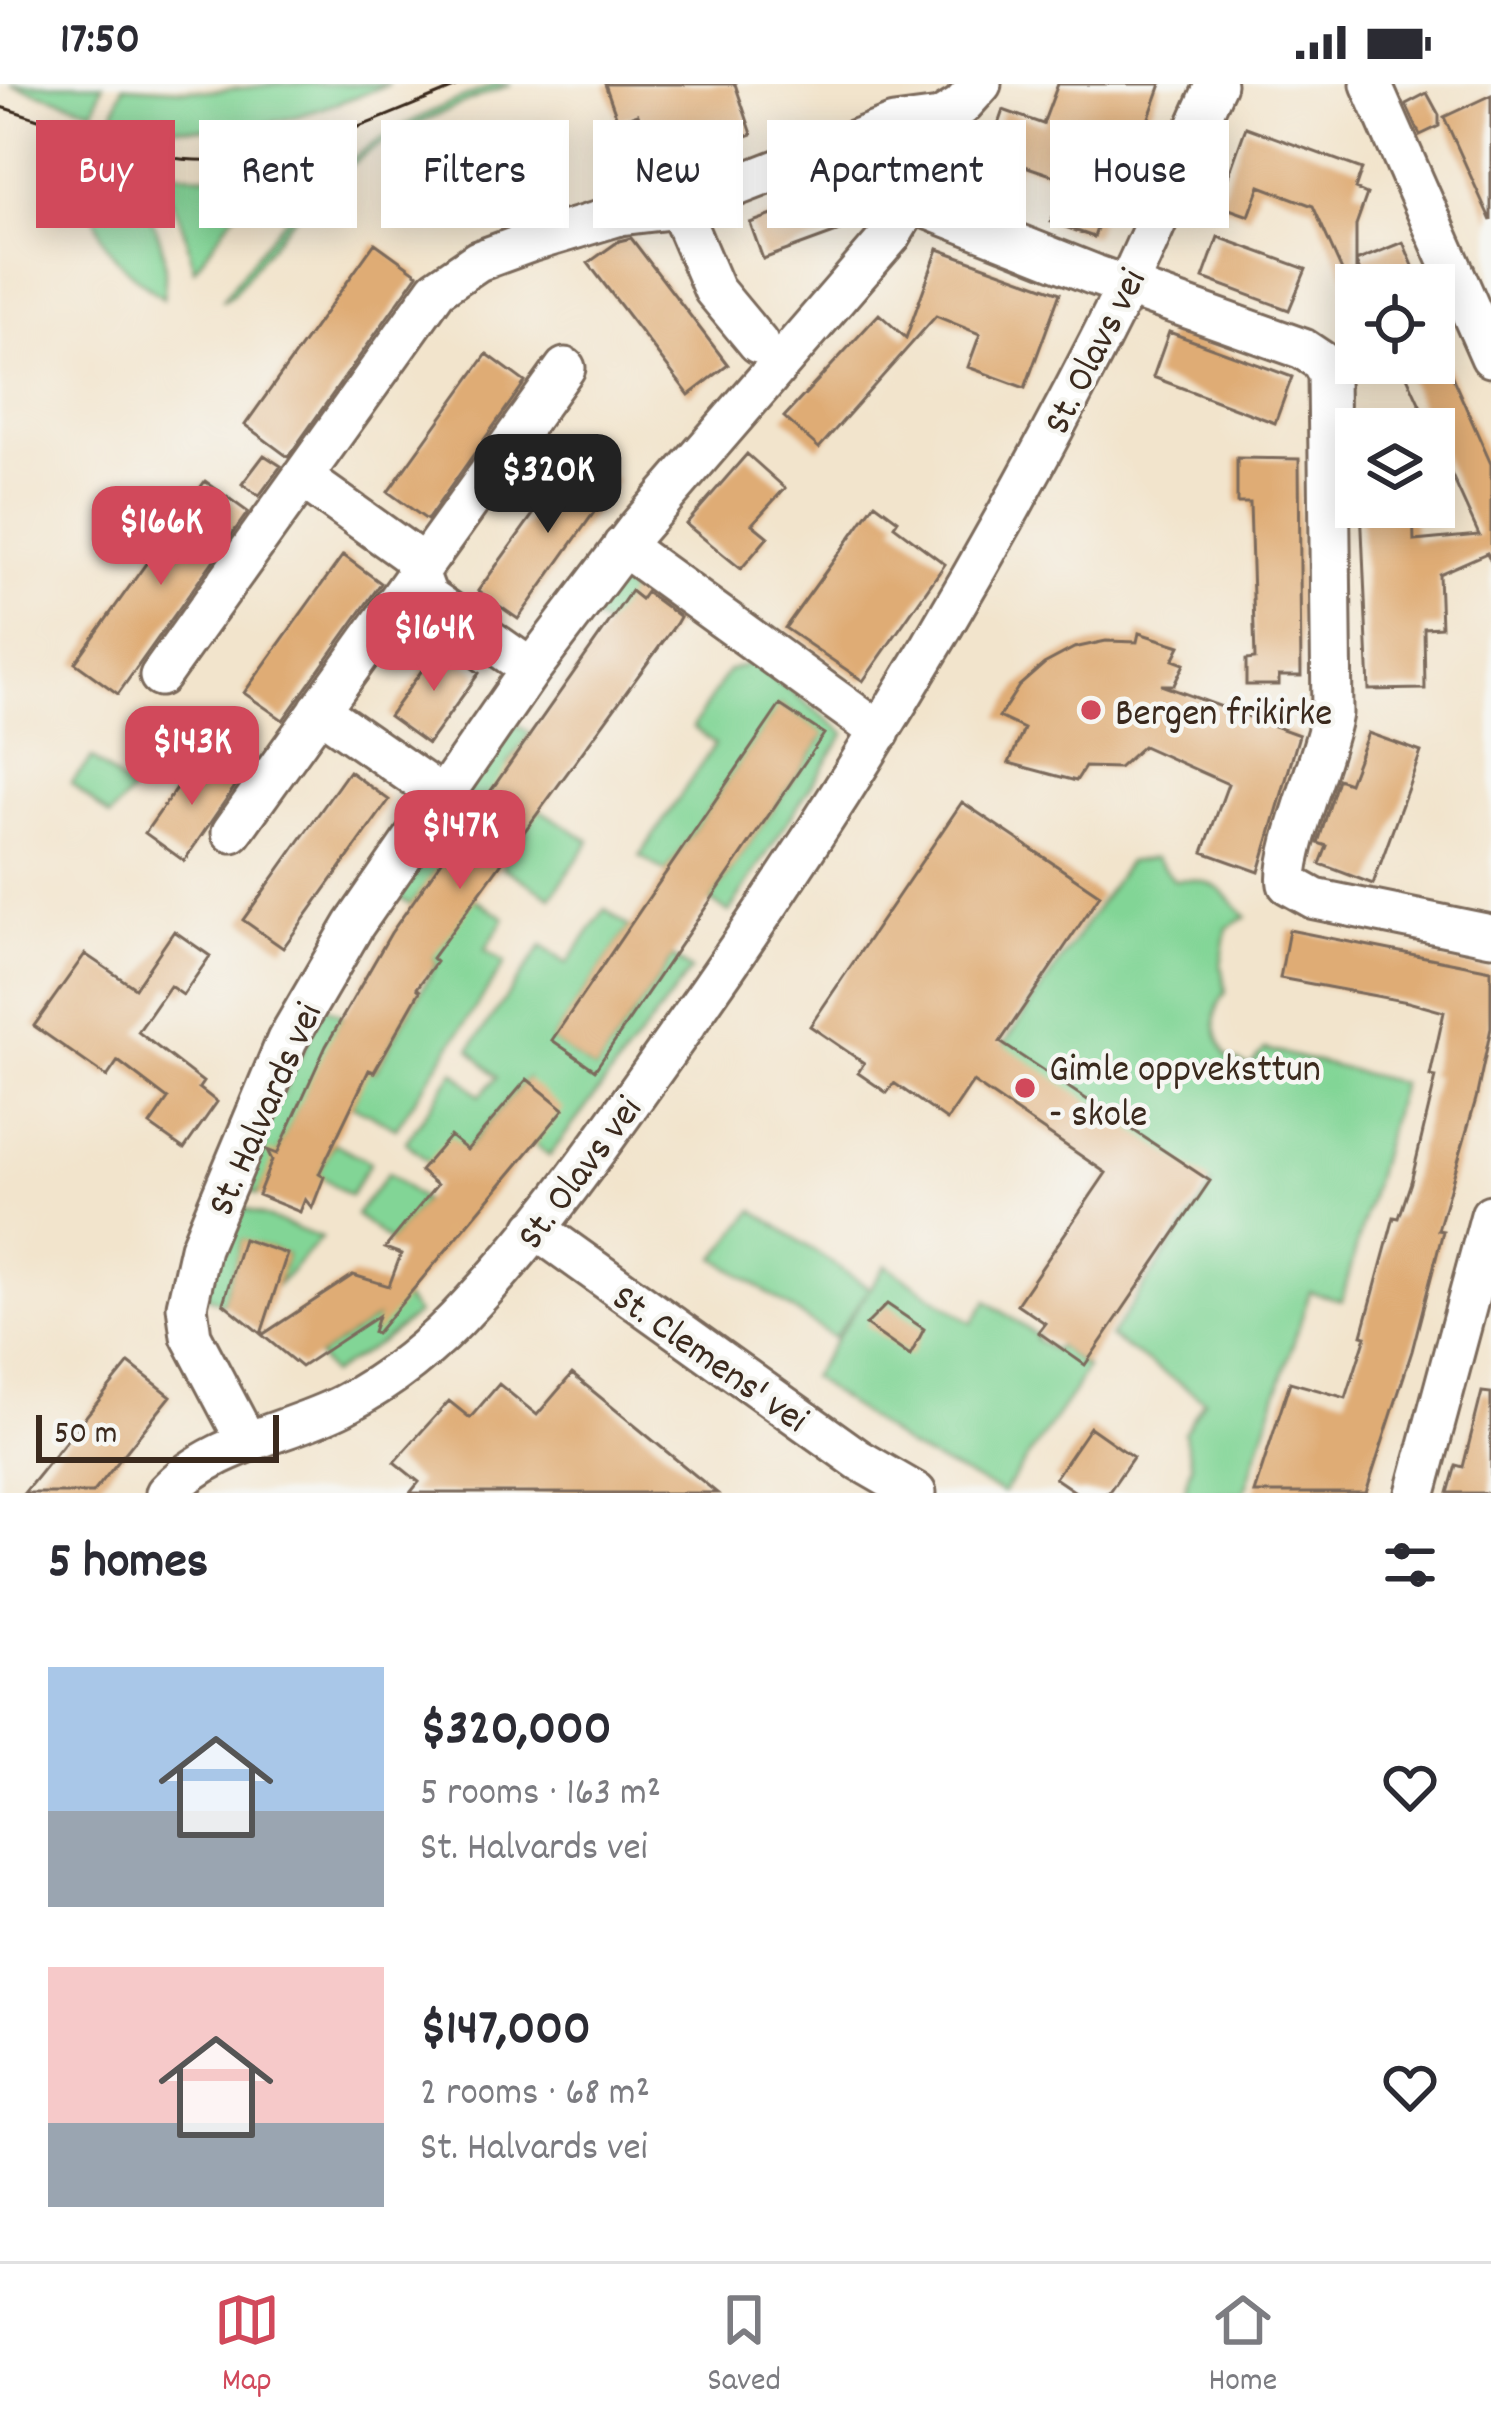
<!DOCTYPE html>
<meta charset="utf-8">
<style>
:root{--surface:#fff;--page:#f7f7f7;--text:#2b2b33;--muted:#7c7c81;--line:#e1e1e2;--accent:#d1495b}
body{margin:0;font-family:Dekko,sans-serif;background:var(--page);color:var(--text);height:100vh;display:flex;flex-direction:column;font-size:45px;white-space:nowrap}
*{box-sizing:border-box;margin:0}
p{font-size:39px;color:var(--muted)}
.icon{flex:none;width:66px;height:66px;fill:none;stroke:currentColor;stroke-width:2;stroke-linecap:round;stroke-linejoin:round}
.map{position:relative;height:1409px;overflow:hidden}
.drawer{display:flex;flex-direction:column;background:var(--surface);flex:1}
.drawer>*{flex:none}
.guide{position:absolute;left:36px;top:36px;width:1419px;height:108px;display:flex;gap:24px}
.buttons{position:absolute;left:1335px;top:180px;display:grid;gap:24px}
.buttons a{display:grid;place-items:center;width:120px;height:120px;border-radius:0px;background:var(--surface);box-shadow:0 6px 30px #0003;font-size:60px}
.scale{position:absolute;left:36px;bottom:30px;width:243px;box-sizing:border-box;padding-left:12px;border:6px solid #3b2a1e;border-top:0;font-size:33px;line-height:42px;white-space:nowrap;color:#3b2a1e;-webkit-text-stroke:9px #f6f6f2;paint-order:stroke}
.price{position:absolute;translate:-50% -102px;padding:0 27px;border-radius:24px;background:var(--accent);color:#fff;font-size:39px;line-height:78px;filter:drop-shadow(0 3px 6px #0008)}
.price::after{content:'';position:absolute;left:50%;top:72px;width:36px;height:27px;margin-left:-18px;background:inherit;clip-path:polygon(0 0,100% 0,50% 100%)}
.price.active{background:#222;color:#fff}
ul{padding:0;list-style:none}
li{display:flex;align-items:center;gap:36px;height:300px;padding:0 48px}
li span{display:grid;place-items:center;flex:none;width:336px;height:240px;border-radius:0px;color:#555}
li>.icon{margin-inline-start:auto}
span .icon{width:144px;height:144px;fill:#fffc;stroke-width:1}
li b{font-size:51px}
h2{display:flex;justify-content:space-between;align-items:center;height:144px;padding:0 48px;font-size:51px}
.pill{padding:0 42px;border-radius:0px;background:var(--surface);box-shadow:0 6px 30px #0003;font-size:42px;line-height:108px}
.pill.active{background:var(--accent);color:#fff}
.status{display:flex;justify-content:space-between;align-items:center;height:84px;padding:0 60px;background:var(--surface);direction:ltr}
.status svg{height:33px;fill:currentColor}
.tabs{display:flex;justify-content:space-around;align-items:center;height:168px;border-top:3px solid var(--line);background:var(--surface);font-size:33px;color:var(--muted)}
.tabs a{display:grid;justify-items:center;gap:6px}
.tabs .active{color:var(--accent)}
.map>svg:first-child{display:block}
.green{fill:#82d596;stroke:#5e805a;stroke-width:3}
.building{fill:#dfac75}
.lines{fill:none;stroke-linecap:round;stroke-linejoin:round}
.minor-casing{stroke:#7b6b5b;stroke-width:45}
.minor{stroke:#fff;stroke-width:39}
.tram{stroke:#3b2a1e;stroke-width:3}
.poi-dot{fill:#d1495b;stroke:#f6f6f2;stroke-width:4.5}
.labels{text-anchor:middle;stroke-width:9;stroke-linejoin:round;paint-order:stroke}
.street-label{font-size:39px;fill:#3b2a1e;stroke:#f6f6f2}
.poi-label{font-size:39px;fill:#3b2a1e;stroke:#f6f6f2;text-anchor:start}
</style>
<div class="status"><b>17:50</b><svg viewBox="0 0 49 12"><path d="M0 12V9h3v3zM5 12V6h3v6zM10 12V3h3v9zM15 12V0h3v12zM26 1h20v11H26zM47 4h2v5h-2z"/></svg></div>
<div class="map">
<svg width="1491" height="1409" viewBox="0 0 1491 1409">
<rect width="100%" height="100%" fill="#f6f6f2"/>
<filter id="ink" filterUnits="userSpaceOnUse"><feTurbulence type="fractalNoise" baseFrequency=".00833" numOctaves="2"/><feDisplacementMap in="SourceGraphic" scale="24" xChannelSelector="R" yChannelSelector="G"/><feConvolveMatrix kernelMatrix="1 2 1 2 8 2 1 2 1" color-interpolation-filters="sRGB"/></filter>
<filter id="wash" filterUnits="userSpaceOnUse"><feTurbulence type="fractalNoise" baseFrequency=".004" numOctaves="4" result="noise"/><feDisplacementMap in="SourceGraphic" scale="48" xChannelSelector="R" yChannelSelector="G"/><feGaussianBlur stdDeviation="2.7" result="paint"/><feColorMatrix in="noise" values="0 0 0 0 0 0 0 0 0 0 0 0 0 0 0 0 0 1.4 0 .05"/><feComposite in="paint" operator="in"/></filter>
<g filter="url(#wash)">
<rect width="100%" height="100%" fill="#f2e4cc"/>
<path class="green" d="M 10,0 L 103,0 L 94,26 Z
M 281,0 L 389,0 C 282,41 228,60 113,31 L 123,2 L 212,7 Z
M 496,0 L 511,0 C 440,28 371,56 315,111 C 284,142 258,178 231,212 L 222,217 C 305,99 362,52 496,0 Z
M 97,83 C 147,113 173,155 163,214 C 114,179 82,148 97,83 Z
M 153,85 L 200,92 L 263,89 L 194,186 C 186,149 179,117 150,89 Z
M 613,497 L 631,508 L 608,544 L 589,532 Z
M 753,578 L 845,649 L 729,828 L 710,817 L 824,651 L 781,621 L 666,788 L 640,772 L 715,660 L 693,643 L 728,587 Z
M 513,639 L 530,649 L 507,682 L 532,700 L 540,726 L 590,757 L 551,813 L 502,783 L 527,748 L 483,717 L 458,751 L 442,738 Z
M 92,674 L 132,708 L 110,733 L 71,699 Z
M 421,766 L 440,780 L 411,821 L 392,809 Z
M 1155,774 L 1174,796 C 1214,792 1221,806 1246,833 L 1227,844 L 1221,881 L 1226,908 C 1209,930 1215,950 1227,973 L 1250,982 L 1265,965 L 1401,999 L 1342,1216 L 1310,1208 L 1244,1409 L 1184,1409 L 1192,1381 L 1184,1349 L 1204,1316 L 1110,1253 L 1212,1102 L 1003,962 L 1128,778 Z
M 473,814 L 505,834 L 485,866 L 505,879 L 396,1044 L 352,1021 L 367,985 L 375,988 L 437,879 L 431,874 Z
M 605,825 L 629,843 L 552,956 L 595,986 L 673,873 L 691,886 L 549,1072 L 534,1060 L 527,995 L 444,1092 L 406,1058 L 454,987 L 480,1012 L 497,993 L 470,965 L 542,862 L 567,880 Z
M 324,922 L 343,932 L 258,1111 L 239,1101 Z
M 334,1059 L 370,1078 L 350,1112 L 318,1090 Z
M 388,1089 L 424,1117 L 390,1158 L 356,1131 Z
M 232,1120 L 321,1154 L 276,1203 L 287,1170 L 243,1156 L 223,1219 L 204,1211 Z
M 754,1126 L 870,1205 L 886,1181 L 972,1239 L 987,1217 L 1037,1252 L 1035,1255 L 1054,1267 L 1058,1262 L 1086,1283 L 1074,1307 L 1003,1409 L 909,1364 L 811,1293 L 868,1207 L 834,1254 L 716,1174 Z
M 405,1215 L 417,1230 L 381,1258 L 330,1290 L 318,1272 Z"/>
<g id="blocks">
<path class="building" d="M 605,0 L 735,0 L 752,50 L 664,81 L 662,75 L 655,77 L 638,30 L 618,37 Z
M 1058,0 L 1161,0 L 1128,92 L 1117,87 L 1094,153 L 1051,138 L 1066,96 L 1019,80 L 1005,121 L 960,105 L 976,62 L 989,67 L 1003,26 L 1043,40 Z
M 1427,9 L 1439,31 L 1439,42 L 1420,51 L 1406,20 Z
M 1491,11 L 1491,137 L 1444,33 Z
M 1246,43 L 1362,85 L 1355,105 L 1367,110 L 1356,141 L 1356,177 L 1403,158 L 1421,201 L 1366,201 L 1356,178 L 1356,218 L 1313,122 L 1260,102 L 1249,132 L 1218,121 Z
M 846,97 L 855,124 L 847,127 L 853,142 L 763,175 L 750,139 L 825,112 L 823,106 Z
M 1218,153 L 1306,185 L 1289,226 L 1203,194 Z
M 631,154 L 728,281 L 689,311 L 588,179 L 619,157 Z
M 375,159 L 418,190 L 288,373 L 245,341 Z
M 938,165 L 1060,209 L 1025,304 L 968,283 L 980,250 L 936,232 L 819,364 L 784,333 L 879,230 L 906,254 Z
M 1169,248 L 1292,293 L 1275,339 L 1153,293 Z
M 487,270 L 525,298 L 427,436 L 388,408 Z
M 1401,279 L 1446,279 L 1491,380 L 1491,477 L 1487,469 L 1439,490 L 1441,543 L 1424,544 L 1425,605 L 1369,606 L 1361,423 L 1413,423 L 1414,457 L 1479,451 Z
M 578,368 L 617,396 L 518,535 L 478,507 Z
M 747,370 L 785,404 L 752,440 L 768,453 L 741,485 L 686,440 Z
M 264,371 L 281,382 L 259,412 L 242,400 Z
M 1237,374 L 1299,375 L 1301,592 L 1279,592 L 1279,601 L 1246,601 L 1246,576 L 1255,575 L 1250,419 L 1237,419 Z
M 205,397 L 248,428 L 118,610 L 75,579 Z
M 875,419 L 898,436 L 894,442 L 945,480 L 863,597 L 785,544 Z
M 343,471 L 381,499 L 283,636 L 244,609 Z
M 631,507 L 641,515 L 646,508 L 680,533 L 676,540 L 432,874 L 436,878 L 417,904 L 420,907 L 374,988 L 369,986 L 319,1090 L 324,1093 L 312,1124 L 305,1115 L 300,1128 L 258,1111 L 272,1076 L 267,1066 L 277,1070 L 326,962 L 391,849 Z
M 1139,549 L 1180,562 L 1173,576 L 1184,580 L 1174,601 L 1161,601 L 1299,651 L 1259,788 L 1203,768 L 1228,700 L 1143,662 L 1119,684 L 1085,683 L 1076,697 L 1009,679 L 1024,645 L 999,633 L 1019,602 L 1044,580 L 1074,564 L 1106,557 L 1137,558 Z
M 440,561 L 479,589 L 428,660 L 389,632 Z
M 780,621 L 824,650 L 595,986 L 552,956 Z
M 1368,649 L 1421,668 L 1373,800 L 1320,780 L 1327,762 L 1318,759 L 1338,695 L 1349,699 Z
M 200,671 L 238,698 L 184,777 L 145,749 Z
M 349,687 L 389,716 L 283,864 L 243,836 Z
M 962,718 L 1100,811 L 1000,958 L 1210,1097 L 1085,1281 L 1038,1248 L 1045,1239 L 1017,1220 L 1106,1089 L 973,998 L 947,1036 L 894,999 L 887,1009 L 858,989 L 864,979 L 810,942 Z
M 1289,846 L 1491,886 L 1491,944 L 1476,1015 L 1438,1146 L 1443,1147 L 1412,1267 L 1366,1409 L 1254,1409 L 1290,1298 L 1346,1314 L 1366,1252 L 1362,1251 L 1394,1133 L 1399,1134 L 1411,1098 L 1436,993 L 1430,992 L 1444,928 L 1408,918 L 1280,894 Z
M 174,847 L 210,872 L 183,911 L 170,902 L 138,948 L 203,998 L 199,1004 L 217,1018 L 184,1065 L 150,1041 L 168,1015 L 118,977 L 107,993 L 34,942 L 85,870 L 135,904 Z
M 527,995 L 564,1025 L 376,1250 L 373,1248 L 378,1232 L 301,1283 L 262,1251 L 353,1191 L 389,1202 L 401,1170 L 385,1164 L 437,1101 L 420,1087 L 450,1052 L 467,1066 Z
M 243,1155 L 287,1170 L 261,1250 L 223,1219 Z
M 887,1220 L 924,1245 L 910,1272 L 866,1241 Z
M 129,1279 L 171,1312 L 93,1409 L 24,1409 Z
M 572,1290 L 717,1409 L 410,1409 L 419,1398 L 394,1378 L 449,1317 L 470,1334 L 499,1300 L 537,1331 Z
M 1482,1308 L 1491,1309 L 1491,1409 L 1448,1409 L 1456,1381 L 1463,1383 Z
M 1090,1343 L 1133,1373 L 1108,1409 L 1077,1409 L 1055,1394 Z"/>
</g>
</g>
<g filter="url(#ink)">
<use href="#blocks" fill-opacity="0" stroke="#7b6b5b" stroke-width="3"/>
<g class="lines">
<g class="minor-casing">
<path id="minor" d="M 1371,0 L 1491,273
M 911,118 L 1095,191 L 1303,265 L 1321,277 L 1328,290 L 1332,629 C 1325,671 1282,770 1288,800 L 1315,815 L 1491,851
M 679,124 L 714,206 L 758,259
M 303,394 L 412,472 L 427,512 L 531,585
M 623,462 L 880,648
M 160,592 L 437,205 L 478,177 L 530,158 L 620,131 L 679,124 L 894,41 L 940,35
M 319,626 L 441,711
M 232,748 L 565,284
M 535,1144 L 859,1376 L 916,1409
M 246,1356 L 191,1252 L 187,1222 L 200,1164 L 287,956 L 354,841 L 531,585 L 637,445 L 891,151 L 911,118 L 940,35 L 961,22 L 981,0
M 166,1409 C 213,1358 284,1351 343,1321 C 391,1296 435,1260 471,1220 C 549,1137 615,1040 681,947 C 847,713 996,465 1124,208 C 1158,140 1184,68 1216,0
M 1416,1409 L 1491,1131"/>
</g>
<use href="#minor" class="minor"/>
<path class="tram" d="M 0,23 C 54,38 105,62 160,72 C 267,92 368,38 464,0"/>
</g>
</g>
<g class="poi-dot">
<circle cx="1091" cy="626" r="12"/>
<circle cx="1025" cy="1004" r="12"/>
</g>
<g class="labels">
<g class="street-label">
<text transform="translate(1092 266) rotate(-63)" y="14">St. Olavs vei</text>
<text transform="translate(262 1024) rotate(-66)" y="14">St. Halvards vei</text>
<text transform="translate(577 1087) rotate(-53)" y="14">St. Olavs vei</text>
<text transform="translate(712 1272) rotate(35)" y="14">St. Clemens' vei</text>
</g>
<g class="poi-label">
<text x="1115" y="640">Bergen frikirke</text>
<text x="1049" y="996">Gimle oppveksttun<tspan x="1049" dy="45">- skole</tspan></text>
</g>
</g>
</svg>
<div class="buttons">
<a><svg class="icon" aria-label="locate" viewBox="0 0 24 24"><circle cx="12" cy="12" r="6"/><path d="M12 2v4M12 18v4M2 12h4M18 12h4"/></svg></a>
<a><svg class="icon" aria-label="layers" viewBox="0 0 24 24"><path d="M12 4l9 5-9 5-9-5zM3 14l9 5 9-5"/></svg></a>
</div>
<div class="scale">50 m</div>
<b class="price active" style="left:548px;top:452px">$320K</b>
<b class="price" style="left:161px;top:504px">$166K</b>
<b class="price" style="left:434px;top:610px">$164K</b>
<b class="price" style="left:192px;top:724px">$143K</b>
<b class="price" style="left:460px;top:808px">$147K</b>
<div class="guide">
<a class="pill active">Buy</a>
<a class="pill">Rent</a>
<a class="pill">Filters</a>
<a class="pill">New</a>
<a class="pill">Apartment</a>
<a class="pill">House</a>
</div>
</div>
<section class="drawer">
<h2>5 homes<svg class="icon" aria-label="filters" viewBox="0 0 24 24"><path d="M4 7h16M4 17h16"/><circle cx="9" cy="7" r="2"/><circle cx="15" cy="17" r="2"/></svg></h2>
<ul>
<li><span style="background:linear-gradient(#a9c7e8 60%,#9aa5b1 0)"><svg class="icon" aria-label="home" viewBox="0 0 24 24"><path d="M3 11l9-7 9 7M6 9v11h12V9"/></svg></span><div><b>$320,000</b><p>5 rooms · 163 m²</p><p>St. Halvards vei</p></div><svg class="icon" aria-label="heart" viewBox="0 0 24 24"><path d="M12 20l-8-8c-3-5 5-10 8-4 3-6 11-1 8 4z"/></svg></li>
<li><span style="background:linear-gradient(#f6c9c9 65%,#9aa5b1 0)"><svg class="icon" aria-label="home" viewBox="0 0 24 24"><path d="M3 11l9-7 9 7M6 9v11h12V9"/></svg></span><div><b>$147,000</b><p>2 rooms · 68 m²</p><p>St. Halvards vei</p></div><svg class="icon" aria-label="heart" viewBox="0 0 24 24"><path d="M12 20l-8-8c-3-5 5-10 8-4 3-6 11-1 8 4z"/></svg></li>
</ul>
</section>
<nav class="tabs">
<a class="active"><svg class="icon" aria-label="map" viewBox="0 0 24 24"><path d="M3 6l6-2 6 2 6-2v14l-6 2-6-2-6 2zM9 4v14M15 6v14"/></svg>Map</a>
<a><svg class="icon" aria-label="saved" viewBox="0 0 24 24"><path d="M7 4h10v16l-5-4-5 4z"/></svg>Saved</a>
<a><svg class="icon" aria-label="home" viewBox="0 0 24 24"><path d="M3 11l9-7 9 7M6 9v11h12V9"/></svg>Home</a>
</nav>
